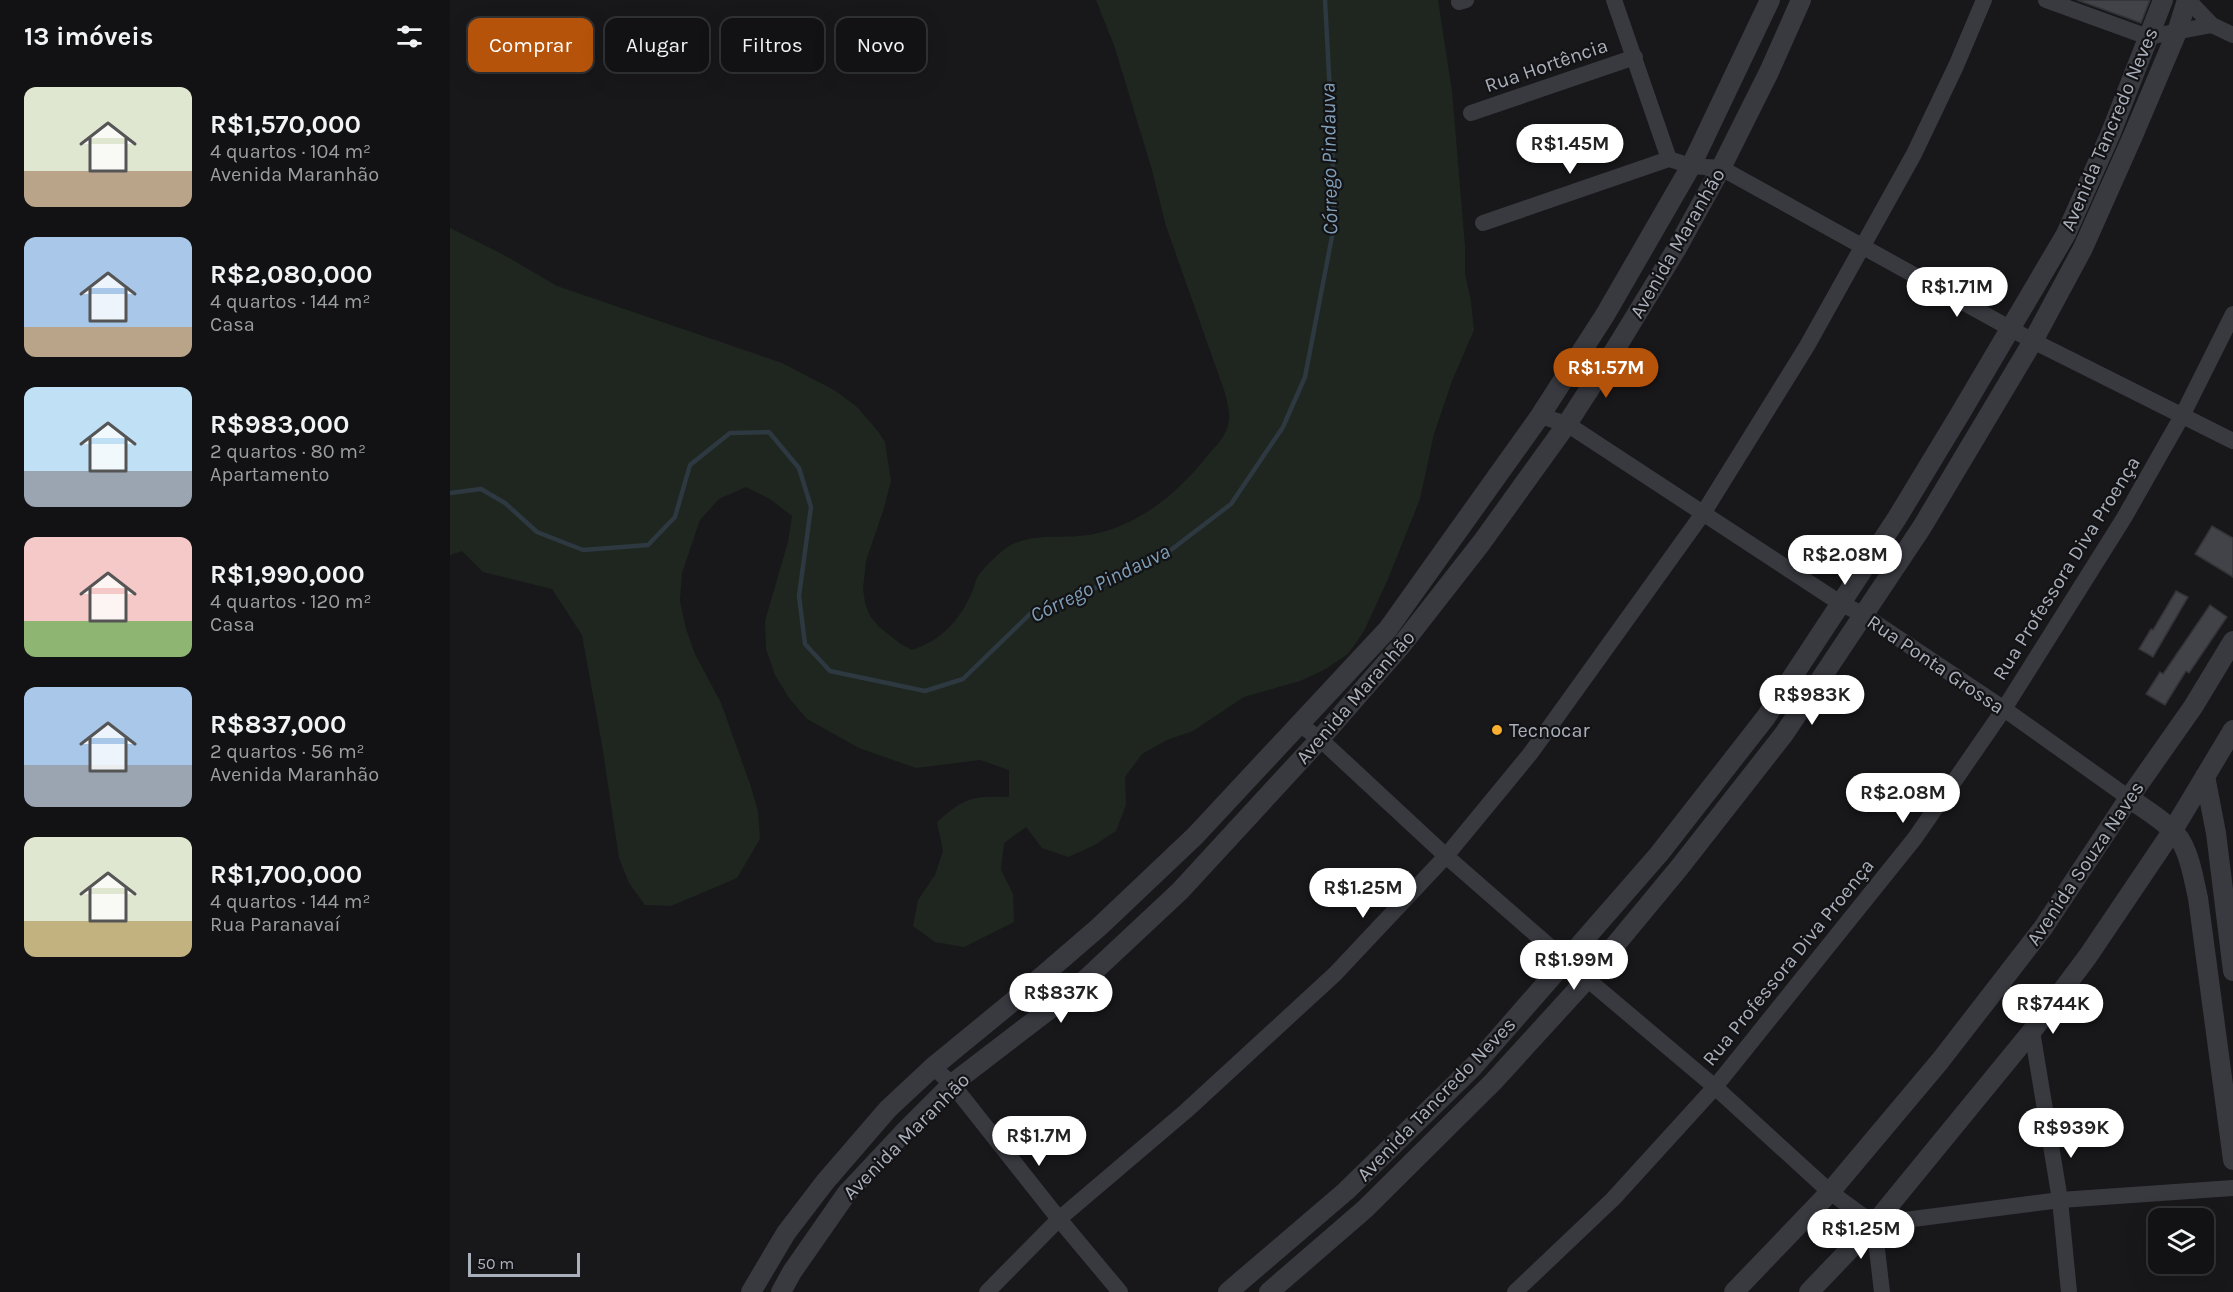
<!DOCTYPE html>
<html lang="pt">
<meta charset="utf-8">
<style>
:root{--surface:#121214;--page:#1b1b1d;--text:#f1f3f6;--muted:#9c9ea0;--line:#313234;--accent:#b45309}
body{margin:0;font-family:Karla,sans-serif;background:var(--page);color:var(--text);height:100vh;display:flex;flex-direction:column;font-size:22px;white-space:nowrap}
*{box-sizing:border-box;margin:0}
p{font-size:20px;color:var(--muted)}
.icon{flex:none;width:33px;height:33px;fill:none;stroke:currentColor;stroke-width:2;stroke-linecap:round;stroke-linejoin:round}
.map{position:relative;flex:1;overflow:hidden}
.drawer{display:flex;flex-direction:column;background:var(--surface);width:450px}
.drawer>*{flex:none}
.top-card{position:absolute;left:18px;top:18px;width:570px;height:54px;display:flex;gap:12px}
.controls{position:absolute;left:1698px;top:1208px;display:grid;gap:12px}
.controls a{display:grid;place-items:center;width:66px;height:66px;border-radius:12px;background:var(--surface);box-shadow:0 6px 24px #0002,0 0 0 2px var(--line);font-size:30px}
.scale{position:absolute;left:18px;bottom:15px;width:112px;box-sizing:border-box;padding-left:6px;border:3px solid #aab0bb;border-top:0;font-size:16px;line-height:21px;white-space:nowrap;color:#aab0bb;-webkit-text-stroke:4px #131316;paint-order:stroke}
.price{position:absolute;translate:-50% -51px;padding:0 14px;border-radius:21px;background:#fff;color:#222;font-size:20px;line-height:39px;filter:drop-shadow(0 2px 3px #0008)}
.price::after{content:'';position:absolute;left:50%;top:36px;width:18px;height:14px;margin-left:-9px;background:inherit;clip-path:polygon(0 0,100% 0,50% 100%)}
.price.on{background:var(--accent);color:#fff}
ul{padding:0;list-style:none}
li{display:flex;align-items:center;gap:18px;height:150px;padding:0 24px}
li span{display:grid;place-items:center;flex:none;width:168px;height:120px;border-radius:12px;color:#555}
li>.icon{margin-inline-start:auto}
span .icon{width:72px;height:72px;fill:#fffc;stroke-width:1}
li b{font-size:26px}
h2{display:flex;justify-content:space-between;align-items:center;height:72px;padding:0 24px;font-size:26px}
.tag{padding:0 21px;border-radius:12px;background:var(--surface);box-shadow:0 6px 24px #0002,0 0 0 2px var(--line);font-size:21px;line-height:54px}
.tag.on{background:var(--accent);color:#fff}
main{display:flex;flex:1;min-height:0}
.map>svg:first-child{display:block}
.green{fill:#1e261f}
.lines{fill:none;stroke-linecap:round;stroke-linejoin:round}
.stream{stroke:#2d3840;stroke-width:4.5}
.building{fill:#424348;stroke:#323237;stroke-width:1.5}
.minor{stroke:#393a40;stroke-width:16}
.tertiary{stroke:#393a40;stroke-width:20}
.poi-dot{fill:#fbaf30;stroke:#131316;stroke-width:2}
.labels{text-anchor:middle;stroke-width:4.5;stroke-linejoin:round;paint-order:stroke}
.street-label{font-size:20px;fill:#aab0bb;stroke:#131316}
.poi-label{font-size:20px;fill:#aab0bb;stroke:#131316;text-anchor:start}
.water-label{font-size:21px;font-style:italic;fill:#809fb7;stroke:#131316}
</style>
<main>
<section class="drawer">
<h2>13 imóveis<svg class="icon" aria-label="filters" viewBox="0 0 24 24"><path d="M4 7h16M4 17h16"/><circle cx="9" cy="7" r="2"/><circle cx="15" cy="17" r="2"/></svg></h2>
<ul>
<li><span style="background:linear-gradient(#dfe7d0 70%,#b9a48a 0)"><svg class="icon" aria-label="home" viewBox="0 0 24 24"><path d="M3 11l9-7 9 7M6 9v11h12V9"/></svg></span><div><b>R$1,570,000</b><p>4 quartos · 104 m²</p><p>Avenida Maranhão</p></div></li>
<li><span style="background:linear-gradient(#a9c7e8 75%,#b9a48a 0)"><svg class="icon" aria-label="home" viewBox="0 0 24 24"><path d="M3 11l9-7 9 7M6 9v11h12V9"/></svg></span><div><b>R$2,080,000</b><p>4 quartos · 144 m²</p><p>Casa</p></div></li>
<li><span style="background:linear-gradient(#bfe0f5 70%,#9aa5b1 0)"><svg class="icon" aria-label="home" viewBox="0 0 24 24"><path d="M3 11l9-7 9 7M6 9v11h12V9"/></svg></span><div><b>R$983,000</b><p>2 quartos · 80 m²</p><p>Apartamento</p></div></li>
<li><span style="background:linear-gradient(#f6c9c9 70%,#8fb573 0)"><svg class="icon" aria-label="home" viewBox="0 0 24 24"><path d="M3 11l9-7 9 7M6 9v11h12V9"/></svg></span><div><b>R$1,990,000</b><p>4 quartos · 120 m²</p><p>Casa</p></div></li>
<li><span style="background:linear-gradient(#a9c7e8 65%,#9aa5b1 0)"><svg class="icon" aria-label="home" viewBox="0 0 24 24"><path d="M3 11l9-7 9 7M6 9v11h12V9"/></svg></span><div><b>R$837,000</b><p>2 quartos · 56 m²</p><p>Avenida Maranhão</p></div></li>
<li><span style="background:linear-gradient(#dfe7d0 70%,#c2b280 0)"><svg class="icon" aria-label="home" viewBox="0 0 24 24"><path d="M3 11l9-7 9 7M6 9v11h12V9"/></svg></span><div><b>R$1,700,000</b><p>4 quartos · 144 m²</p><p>Rua Paranavaí</p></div></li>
</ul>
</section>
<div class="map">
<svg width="1783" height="1292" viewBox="0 0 1783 1292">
<rect width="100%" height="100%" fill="#18181b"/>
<path class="green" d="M 646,0 L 988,0 L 1002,91 L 1015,246 L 1015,274 L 1021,301 L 1024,330 L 1002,381 L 984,434 L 970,499 L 938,579 L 914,631 L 898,654 L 874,670 L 850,681 L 794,697 L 743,731 L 717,740 L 692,754 L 675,777 L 676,805 L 666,831 L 643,846 L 618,857 L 592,848 L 576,827 L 554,843 L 551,870 L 563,894 L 564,922 L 514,947 L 485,942 L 463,926 L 468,900 L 485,875 L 493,851 L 487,822 C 515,797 523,796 559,797 L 559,770 L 530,760 L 466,768 L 409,748 L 357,719 L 339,698 L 325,675 L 316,649 L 315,621 L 338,542 L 342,516 L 320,499 L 296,487 L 269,499 L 250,520 L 232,573 L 230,601 L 236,629 L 245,654 L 271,703 L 300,784 L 308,811 L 310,839 L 287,878 L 221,906 L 195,905 L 179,883 L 169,858 L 152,745 L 132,635 L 102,589 L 33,572 L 12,551 L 0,555 L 0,228 L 54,255 L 107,286 L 332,363 L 384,390 L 406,406 L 427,430 L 435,442 L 441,481 L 434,508 L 416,561 L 413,589 L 415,603 L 420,616 L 429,627 L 451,644 L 462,650 C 492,640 510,620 522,592 C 524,587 525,582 527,578 C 531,570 544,558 551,552 C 579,529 612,541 644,534 C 691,524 729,492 758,455 C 767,445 778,434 779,420 C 780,412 777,401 775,393 L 716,226 L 702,170 L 665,48 Z"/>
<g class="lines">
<path class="stream" d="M 0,493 L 31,489 L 55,503 L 87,532 L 133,550 L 198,545 L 225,517 L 240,465 L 280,433 L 319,432 L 349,468 L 361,507 L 349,596 L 355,644 L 380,671 L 475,691 L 513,679 L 582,612 L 624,598 L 713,556 L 781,504 L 833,427 L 855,377 L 884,226 L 882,131 L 875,0"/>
</g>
<path class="building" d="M 1627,0 L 1700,0 L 1691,23 Z
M 1762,526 L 1783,538 L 1783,577 L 1745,554 Z
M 1726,591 L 1738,597 L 1703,657 L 1689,649 L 1701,629 L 1703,630 Z
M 1760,605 L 1777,617 L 1739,673 L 1736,671 L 1715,705 L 1696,694 L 1710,672 L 1713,674 Z"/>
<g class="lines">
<path class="minor" d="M 1164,0 L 1219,159 L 1241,166 L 1271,168 L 1583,341 L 1783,441
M 1596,0 L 1698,37 L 1762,25
M 1738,0 L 1762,25 L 1783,35
M 1009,2 L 1016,0
M 1021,113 L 1185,57
M 1033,223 L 1219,159
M 1090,416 L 1117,424 L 1390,603 L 1412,614 L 1554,709 L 1679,798
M 849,724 L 870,739 L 996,856 L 1137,979 L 1265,1087 L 1380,1192 L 1424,1224 L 1432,1292
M 1582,1031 L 1610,1200 L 1619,1292
M 483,1067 L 502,1084 L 609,1219 L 670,1292
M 1424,1224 L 1610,1200 L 1783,1188
M 537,1292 L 609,1219 L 736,1111 L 885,974 L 996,856 L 1080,754 L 1254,512 L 1357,346 L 1464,154 L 1506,66 L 1534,0
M 1065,1292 L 1163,1199 L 1265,1087 L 1465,838 L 1554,709 L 1674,518 L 1732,416 L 1783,314"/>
<path class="tertiary" d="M 1755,776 L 1766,833 L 1783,971
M 1679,798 C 1693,808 1709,817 1721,829 C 1739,844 1743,877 1748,898 L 1783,1160
M 301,1292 L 336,1233 L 375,1182 L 438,1109 L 483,1067 L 561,1003 L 649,927 L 745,836 L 938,629 L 1090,416 L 1155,315 L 1241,166 L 1320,0
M 331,1292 L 342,1272 L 397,1193 L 455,1131 L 502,1084 L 622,992 L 730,891 L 870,739 L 950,647 L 1032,542 L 1117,424 L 1166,348 L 1227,248 L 1271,168 L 1319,72 L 1351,0
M 778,1292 L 896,1191 L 1023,1067 L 1209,854 L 1316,717 L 1447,518 L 1510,414 L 1616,234 L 1660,135 L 1713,0
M 819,1292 L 915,1209 L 1043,1082 L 1137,979 L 1229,868 L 1334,734 L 1472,527 L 1583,341 L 1633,248 L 1682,138 L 1727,32 L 1737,0
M 1284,1292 L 1380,1192 L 1490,1061 L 1593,928 L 1679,798 L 1743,707 L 1783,641
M 1359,1292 L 1424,1224 L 1582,1031 L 1638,956 L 1723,830 L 1783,730"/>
</g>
<circle class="poi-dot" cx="1047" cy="730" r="6"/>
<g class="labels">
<g class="street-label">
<text transform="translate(1096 65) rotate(-19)" y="7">Rua Hortência</text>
<text transform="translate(1659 129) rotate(-67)" y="7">Avenida Tancredo Neves</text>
<text transform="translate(1227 243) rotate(-60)" y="7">Avenida Maranhão</text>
<text transform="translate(1616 568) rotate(-58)" y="7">Rua Professora Diva Proença</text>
<text transform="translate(1486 664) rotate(34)" y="7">Rua Ponta Grossa</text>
<text transform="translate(905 697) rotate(-49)" y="7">Avenida Maranhão</text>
<text transform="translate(1635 863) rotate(-56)" y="7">Avenida Souza Naves</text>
<text transform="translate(1338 962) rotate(-51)" y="7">Rua Professora Diva Proença</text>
<text transform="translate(986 1099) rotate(-46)" y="7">Avenida Tancredo Neves</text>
<text transform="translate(456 1136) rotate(-45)" y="7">Avenida Maranhão</text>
</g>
<g class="poi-label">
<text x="1059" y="737">Tecnocar</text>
</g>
<g class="water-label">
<text transform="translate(879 159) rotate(-91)" y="7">Córrego Pindauva</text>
<text transform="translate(650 583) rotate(-26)" y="7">Córrego Pindauva</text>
</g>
</g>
</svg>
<div class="controls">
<a><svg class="icon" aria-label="layers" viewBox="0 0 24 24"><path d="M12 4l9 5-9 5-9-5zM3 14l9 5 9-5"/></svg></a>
</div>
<div class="scale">50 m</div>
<b class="price" style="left:1120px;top:175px">R$1.45M</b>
<b class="price" style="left:1507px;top:318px">R$1.71M</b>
<b class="price on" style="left:1156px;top:399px">R$1.57M</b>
<b class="price" style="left:1395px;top:586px">R$2.08M</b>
<b class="price" style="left:1362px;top:726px">R$983K</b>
<b class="price" style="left:1453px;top:824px">R$2.08M</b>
<b class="price" style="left:913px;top:919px">R$1.25M</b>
<b class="price" style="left:1124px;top:991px">R$1.99M</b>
<b class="price" style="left:611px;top:1024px">R$837K</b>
<b class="price" style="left:1603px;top:1035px">R$744K</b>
<b class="price" style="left:1621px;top:1159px">R$939K</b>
<b class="price" style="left:589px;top:1167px">R$1.7M</b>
<b class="price" style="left:1411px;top:1260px">R$1.25M</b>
<div class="top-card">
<a class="tag on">Comprar</a>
<a class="tag">Alugar</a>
<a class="tag">Filtros</a>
<a class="tag">Novo</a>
</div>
</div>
</main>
